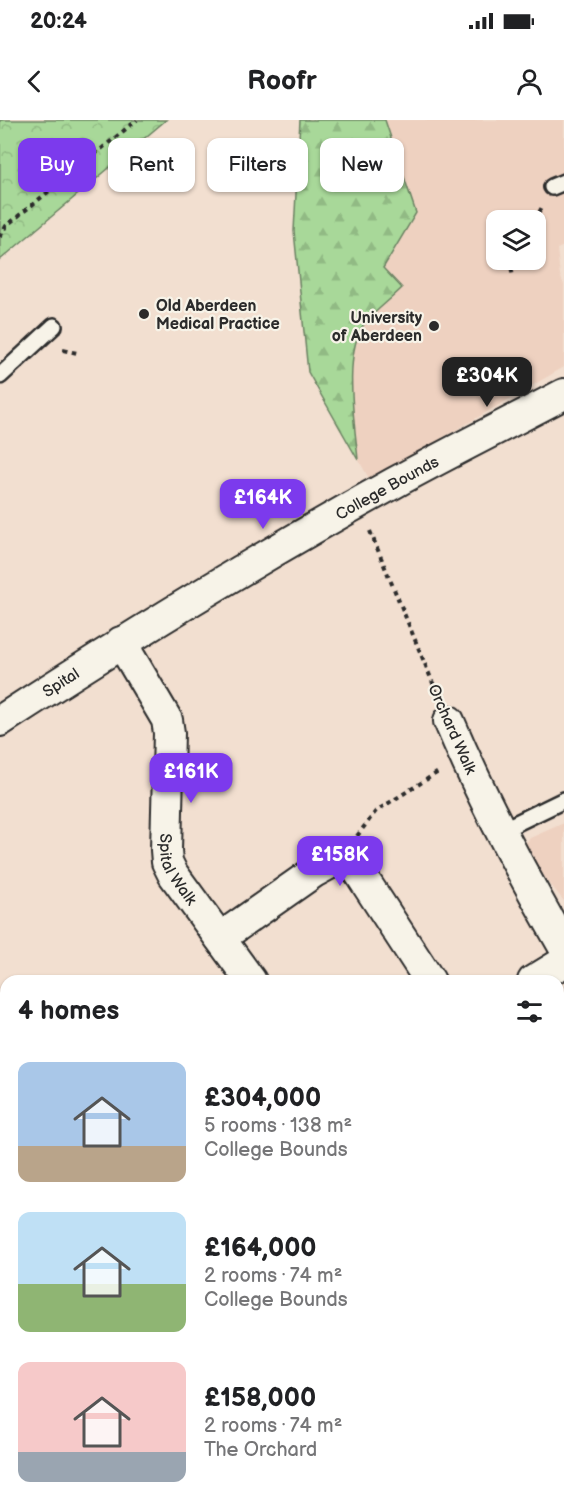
<!DOCTYPE html>
<meta charset="utf-8">
<style>
:root{--surface:#fff;--page:#f6f6f6;--text:#202124;--muted:#757577;--accent:#7c3aed}
body{margin:0;font-family:"Balsamiq Sans",sans-serif;background:var(--page);color:var(--text);height:100vh;display:flex;flex-direction:column;font-size:22px;white-space:nowrap}
*{box-sizing:border-box;margin:0}
p{font-size:20px;color:var(--muted)}
.icon{flex:none;width:33px;height:33px;fill:none;stroke:currentColor;stroke-width:2;stroke-linecap:round;stroke-linejoin:round}
.map{position:relative;flex:1;overflow:hidden}
.sheet{position:absolute;left:0px;top:855px;width:564px;height:534px;display:flex;flex-direction:column;background:var(--surface);border-radius:18px 18px 0 0;box-shadow:0 2px 4px #0004}
.sheet>*{flex:none}
.hud{position:absolute;left:18px;top:18px;width:528px;height:54px;display:flex;gap:12px}
.tools{position:absolute;left:486px;top:90px;display:grid;gap:12px}
.tools a{display:grid;place-items:center;width:60px;height:60px;border-radius:12px;background:var(--surface);box-shadow:0 2px 4px #0004;font-size:30px}
.price{position:absolute;translate:-50% -51px;padding:0 14px;border-radius:12px;background:var(--accent);color:#fff;font-size:20px;line-height:39px;filter:drop-shadow(0 2px 3px #0008)}
.price::after{content:'';position:absolute;left:50%;top:36px;width:18px;height:14px;margin-left:-9px;background:inherit;clip-path:polygon(0 0,100% 0,50% 100%)}
.price.active{background:#222;color:#fff}
ul{padding:0;list-style:none}
li{display:flex;align-items:center;gap:18px;height:150px;padding:0 18px}
li span{display:grid;place-items:center;flex:none;width:168px;height:120px;border-radius:12px;color:#555}
li>.icon{margin-inline-start:auto}
span .icon{width:72px;height:72px;fill:#fffc;stroke-width:1}
li b{font-size:26px}
h2{display:flex;justify-content:space-between;align-items:center;height:72px;padding:0 18px;font-size:26px}
.pill{padding:0 21px;border-radius:12px;background:var(--surface);box-shadow:0 2px 4px #0004;font-size:21px;line-height:54px}
.pill.active{background:var(--accent);color:#fff}
.status{display:flex;justify-content:space-between;align-items:center;height:42px;padding:0 30px;background:var(--surface);direction:ltr}
.status svg{height:16px;fill:currentColor}
header{display:flex;justify-content:space-between;align-items:center;height:78px;padding:0 18px;background:var(--surface);font-size:27px;font-weight:600}
.map>svg:first-child{display:block}
.built{fill:#eed1c0;fill-rule:evenodd}
.forest{fill:url(#forest-firs);stroke:#6a8262;stroke-width:1.5}
.park{fill:url(#park-crowns);stroke:#6a8262;stroke-width:1.5}
.pitch{fill:#a8d899;stroke:#6a8262;stroke-width:1.5}
.lines{fill:none;stroke-linecap:round;stroke-linejoin:round}
.lane-casing{stroke:#2b2b2b;stroke-width:20}
.street-casing{stroke:#2b2b2b;stroke-width:34}
.path{stroke:#2b2b2b;stroke-width:4;stroke-dasharray:4.5 4.5;stroke-linecap:butt}
.lane{stroke:#f7f3e8;stroke-width:15}
.street{stroke:#f7f3e8;stroke-width:30}
.poi-dot{fill:#2b2b2b;stroke:#f7f3e8;stroke-width:2}
.labels{text-anchor:middle;stroke-width:4.5;stroke-linejoin:round;paint-order:stroke}
.poi-label{font-size:16px;font-weight:bold;fill:#2b2b2b;stroke:#f7f3e8;text-anchor:start}
.street-label{font-size:16px;fill:#2b2b2b;stroke:#f7f3e8}
</style>
<div class="status"><b>20:24</b><svg viewBox="0 0 49 12"><path d="M0 12V9h3v3zM5 12V6h3v6zM10 12V3h3v9zM15 12V0h3v12zM26 1h20v11H26zM47 4h2v5h-2z"/></svg></div>
<header><svg class="icon" aria-label="back" viewBox="0 0 24 24"><path d="M15 5l-7 7 7 7"/></svg>Roofr<svg class="icon" aria-label="person" viewBox="0 0 24 24"><circle cx="12" cy="8" r="4"/><path d="M4 21q1-7 8-7t8 7"/></svg></header>
<div class="map">
<svg width="564" height="1389" viewBox="0 0 564 1389">
<defs>
<pattern id="forest-firs" width="22" height="20" patternUnits="userSpaceOnUse" patternTransform="scale(1.5)"><rect width="22" height="20" fill="#a8d899"/><path d="M5 1l3.5 6h-7zM16 11l3.5 6h-7z" fill="#91ba84"/></pattern>
<pattern id="park-crowns" width="20" height="18" patternUnits="userSpaceOnUse" patternTransform="scale(1.5)"><rect width="20" height="18" fill="#a8d899"/><path d="M2 6a3 3 0 1 1 6 0M12 15a3 3 0 1 1 6 0" fill="none" stroke="#91ba84"/></pattern>
</defs>
<rect width="100%" height="100%" fill="#f2dfd0"/>
<filter id="ink" filterUnits="userSpaceOnUse"><feTurbulence type="fractalNoise" baseFrequency=".0167" numOctaves="2"/><feDisplacementMap in="SourceGraphic" scale="12" xChannelSelector="R" yChannelSelector="G"/><feConvolveMatrix kernelMatrix="1 2 1 2 8 2 1 2 1" color-interpolation-filters="sRGB"/></filter>
<g filter="url(#ink)">
<path class="built" d="M 300,0 L 564,0 L 564,126 L 557,129 L 560,155 L 564,165 L 564,247 L 370,360 L 308,252 L 294,111 ZM 496,100 L 536,100 L 536,140 L 496,140 Z
M 564,703 L 564,781 L 526,735 L 523,726 L 530,718 Z"/>
<path class="forest" d="M 300,0 L 385,0 L 416,93 L 383,148 L 402,168 C 390,180 376,190 365,203 C 342,231 355,305 358,340 L 308,252 L 294,111 Z"/>
<path class="park" d="M 0,0 L 166,0 L 0,140 Z
M 0,921 L 6,928 L 6,953 L 0,957 Z
M 564,1100 L 564,1312 L 558,1314 L 558,1103 Z"/>
<path class="pitch" d="M 564,1111 L 564,1195 L 558,1180 L 558,1114 Z"/>
<g class="lines">
<g class="lane-casing">
<path id="lane" d="M 552,67 L 564,62
M 0,256 L 54,206
M 500,711 L 564,680"/>
</g>
<g class="street-casing">
<g id="street">
<path id="s1" d="M 121,522 L 167,600 L 169,613 L 166,730 L 167,742 L 173,754 L 251,861"/>
<path id="s2" d="M 0,601 C 129,517 260,437 394,363 C 450,332 507,304 564,274"/>
<path d="M 449,601 C 482,679 522,754 564,827"/>
<path d="M 220,818 L 314,752 L 338,739 L 357,749 L 430,861"/>
<path d="M 533,861 L 564,842"/>
<path d="M 0,1181 L 6,1192"/>
<path d="M 558,1349 L 564,1347"/>
<path d="M 86,1383 L 88,1389"/>
<path d="M 462,1389 L 476,1383"/>
</g>
</g>
<path class="path" d="M 535,100 L 542,87
M 0,117 L 6,106 L 137,0
M 510,140 L 513,157
M 63,230 L 77,233
M 370,411 L 437,573
M 357,716 L 376,691 L 440,651
M 0,914 L 6,920"/>
<use href="#lane" class="lane"/>
<use href="#street" class="street"/>
</g>
</g>
<g class="poi-dot">
<circle cx="144" cy="194" r="6"/>
<circle cx="434" cy="206" r="6"/>
</g>
<g class="labels">
<g class="poi-label">
<text x="156" y="191">Old Aberdeen<tspan x="156" dy="18">Medical Practice</tspan></text>
<text x="422" y="203" text-anchor="end">University<tspan x="422" dy="18">of Aberdeen</tspan></text>
</g>
<g class="street-label">
<text dy="6" stroke="none"><textPath href="#s2" startOffset="452">College Bounds</textPath></text>
<text dy="6" stroke="none"><textPath href="#s2" startOffset="72">Spital</textPath></text>
<text transform="translate(453 609) rotate(66)" y="6">Orchard Walk</text>
<text dy="6" stroke="none"><textPath href="#s1" startOffset="243">Spital Walk</textPath></text>
</g>
</g>
</svg>
<div class="tools">
<a><svg class="icon" aria-label="layers" viewBox="0 0 24 24"><path d="M12 4l9 5-9 5-9-5zM3 14l9 5 9-5"/></svg></a>
</div>
<b class="price active" style="left:487px;top:288px">£304K</b>
<b class="price" style="left:263px;top:410px">£164K</b>
<b class="price" style="left:191px;top:684px">£161K</b>
<b class="price" style="left:340px;top:767px">£158K</b>
<div class="hud">
<a class="pill active">Buy</a>
<a class="pill">Rent</a>
<a class="pill">Filters</a>
<a class="pill">New</a>
</div>
<section class="sheet">
<h2>4 homes<svg class="icon" aria-label="filters" viewBox="0 0 24 24"><path d="M4 7h16M4 17h16"/><circle cx="9" cy="7" r="2"/><circle cx="15" cy="17" r="2"/></svg></h2>
<ul>
<li><span style="background:linear-gradient(#a9c7e8 70%,#b9a48a 0)"><svg class="icon" aria-label="home" viewBox="0 0 24 24"><path d="M3 11l9-7 9 7M6 9v11h12V9"/></svg></span><div><b>£304,000</b><p>5 rooms · 138 m²</p><p>College Bounds</p></div></li>
<li><span style="background:linear-gradient(#bfe0f5 60%,#8fb573 0)"><svg class="icon" aria-label="home" viewBox="0 0 24 24"><path d="M3 11l9-7 9 7M6 9v11h12V9"/></svg></span><div><b>£164,000</b><p>2 rooms · 74 m²</p><p>College Bounds</p></div></li>
<li><span style="background:linear-gradient(#f6c9c9 75%,#9aa5b1 0)"><svg class="icon" aria-label="home" viewBox="0 0 24 24"><path d="M3 11l9-7 9 7M6 9v11h12V9"/></svg></span><div><b>£158,000</b><p>2 rooms · 74 m²</p><p>The Orchard</p></div></li>
</ul>
</section>
</div>
